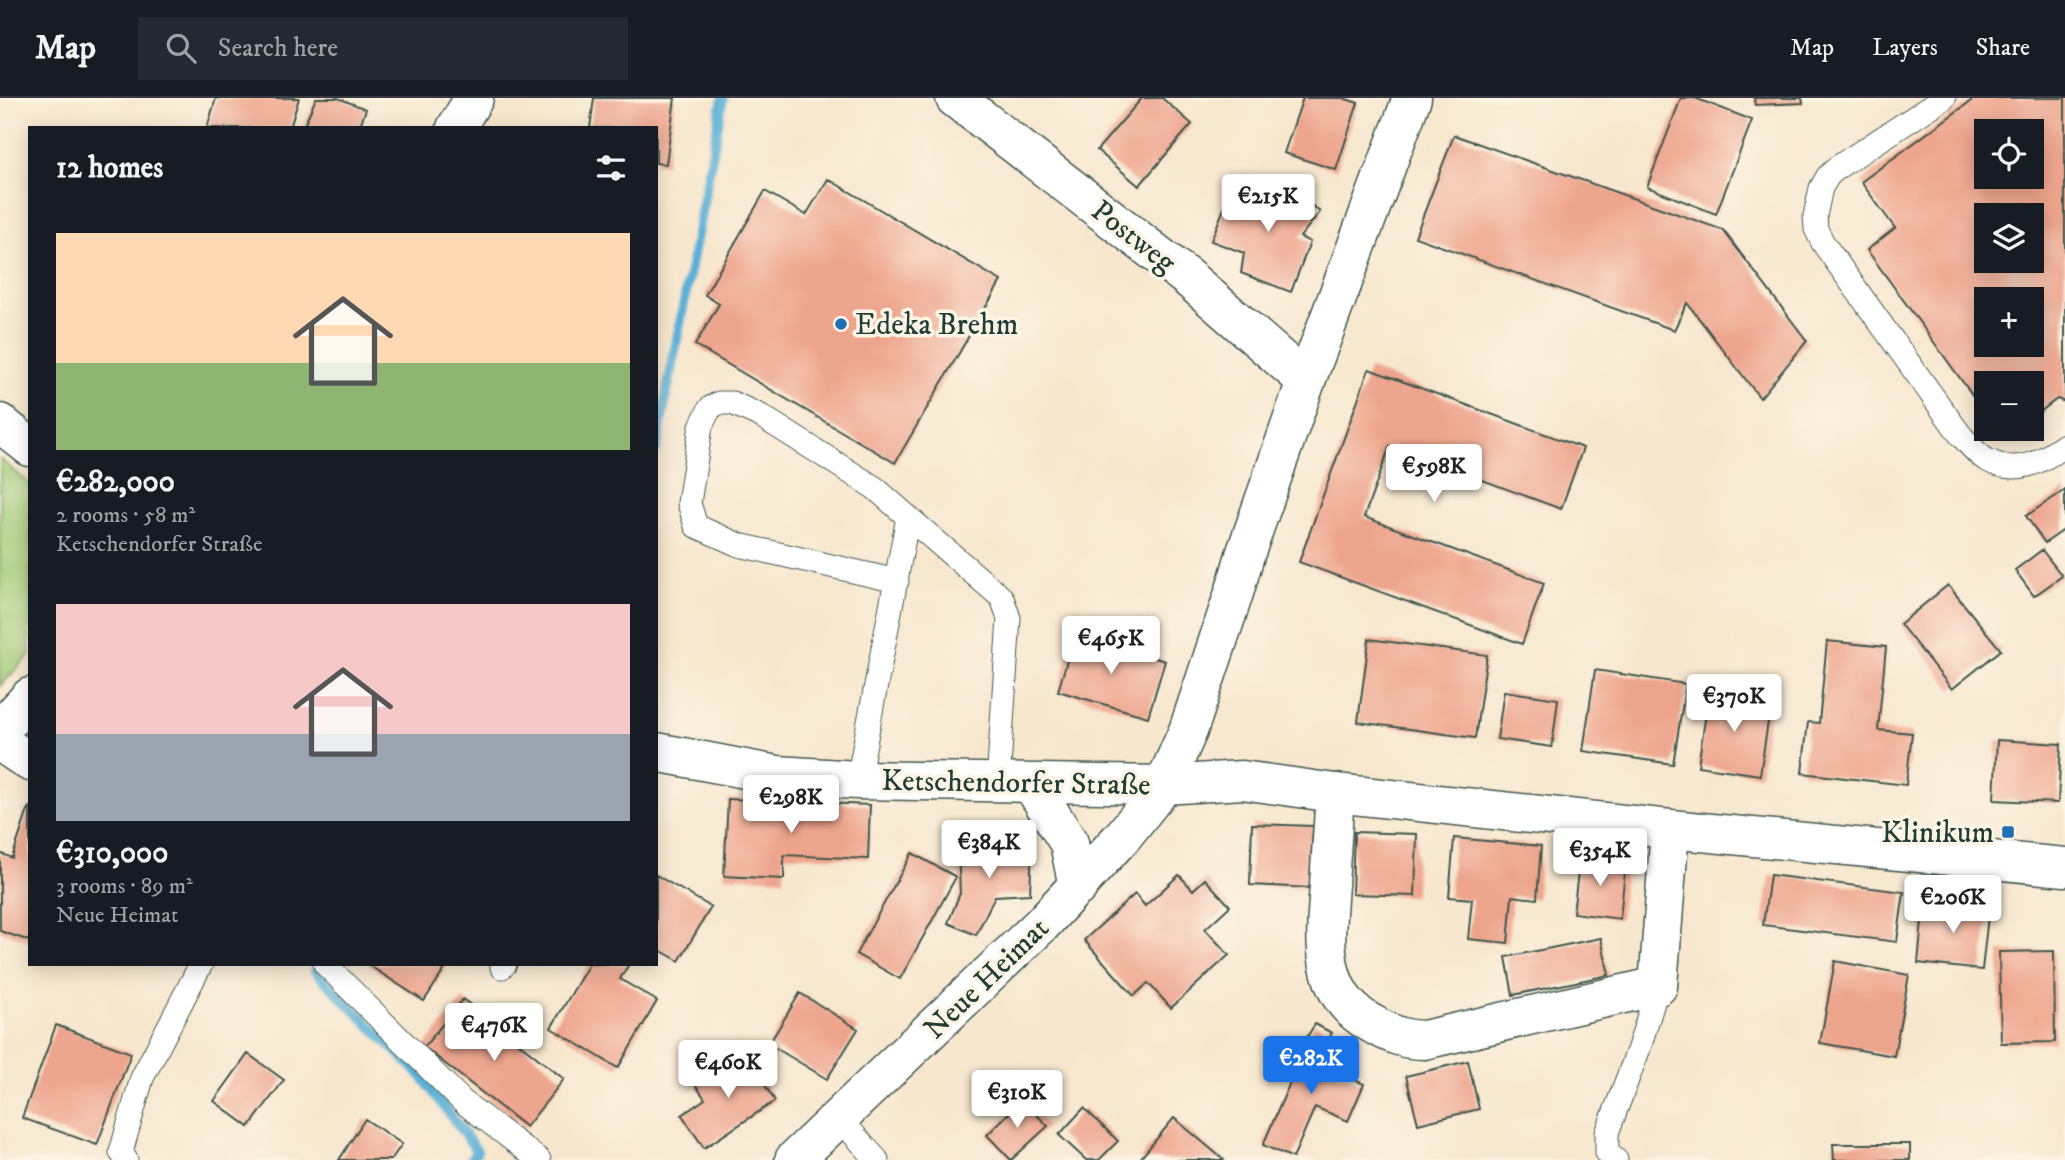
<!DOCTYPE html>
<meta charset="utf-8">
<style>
:root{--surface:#171b24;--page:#242831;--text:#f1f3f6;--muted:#9ea1a6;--line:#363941;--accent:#1a73e8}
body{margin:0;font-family:"IM FELL DW Pica",serif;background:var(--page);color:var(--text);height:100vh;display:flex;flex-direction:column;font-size:26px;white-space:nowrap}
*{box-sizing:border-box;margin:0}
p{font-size:23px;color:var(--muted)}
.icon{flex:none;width:38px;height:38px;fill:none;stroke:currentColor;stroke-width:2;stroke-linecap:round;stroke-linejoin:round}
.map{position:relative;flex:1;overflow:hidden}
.details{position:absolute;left:28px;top:28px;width:630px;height:840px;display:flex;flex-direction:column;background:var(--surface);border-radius:0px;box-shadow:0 4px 18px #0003}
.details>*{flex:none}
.controls{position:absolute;left:1974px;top:21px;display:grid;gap:14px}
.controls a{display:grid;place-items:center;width:70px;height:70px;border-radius:0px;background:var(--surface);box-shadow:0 4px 18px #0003;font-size:35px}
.price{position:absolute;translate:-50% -60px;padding:0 16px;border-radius:7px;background:#fff;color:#222;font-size:23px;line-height:46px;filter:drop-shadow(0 2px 4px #0008)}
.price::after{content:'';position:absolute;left:50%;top:42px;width:21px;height:16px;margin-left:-10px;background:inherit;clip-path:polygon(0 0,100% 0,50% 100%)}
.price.on{background:var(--accent);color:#fff}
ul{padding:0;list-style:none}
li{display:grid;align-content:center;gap:14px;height:371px;padding:0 28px}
li span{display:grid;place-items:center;height:217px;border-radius:0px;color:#555}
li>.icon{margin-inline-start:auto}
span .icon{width:126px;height:126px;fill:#fffc;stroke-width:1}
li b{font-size:30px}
h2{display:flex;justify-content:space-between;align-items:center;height:84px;padding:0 28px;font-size:30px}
header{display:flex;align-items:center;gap:42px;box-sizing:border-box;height:98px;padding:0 35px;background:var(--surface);border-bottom:2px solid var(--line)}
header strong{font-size:33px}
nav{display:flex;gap:38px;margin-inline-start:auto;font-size:24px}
.search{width:490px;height:63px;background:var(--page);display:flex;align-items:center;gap:18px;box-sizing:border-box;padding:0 24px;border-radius:0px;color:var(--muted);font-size:26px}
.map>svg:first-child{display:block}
.green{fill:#a1cb77;stroke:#608456;stroke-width:2}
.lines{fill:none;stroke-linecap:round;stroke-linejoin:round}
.stream{stroke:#5bb0d7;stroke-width:10}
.building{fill:#eea58d;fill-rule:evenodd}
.service-casing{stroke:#3f564b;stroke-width:25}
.minor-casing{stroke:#3f564b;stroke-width:41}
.tertiary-casing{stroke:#3f564b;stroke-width:41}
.service{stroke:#fff;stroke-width:23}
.minor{stroke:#fff;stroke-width:38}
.tertiary{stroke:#fff;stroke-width:38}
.poi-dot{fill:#1f6fb2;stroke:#fcf5e5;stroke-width:2.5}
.labels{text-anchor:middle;stroke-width:7;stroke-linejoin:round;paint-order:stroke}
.street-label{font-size:30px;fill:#1f3d34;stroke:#fcf5e5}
.poi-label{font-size:30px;fill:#1f3d34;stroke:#fcf5e5;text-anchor:start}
</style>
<header>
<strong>Map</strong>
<div class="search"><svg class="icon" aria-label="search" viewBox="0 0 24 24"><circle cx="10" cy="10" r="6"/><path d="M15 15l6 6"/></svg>Search here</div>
<nav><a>Map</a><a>Layers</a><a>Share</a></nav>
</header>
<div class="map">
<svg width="2065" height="1062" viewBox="0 0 2065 1062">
<rect width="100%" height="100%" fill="#fcf5e5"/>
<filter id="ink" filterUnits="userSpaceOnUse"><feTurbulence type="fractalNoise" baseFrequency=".0143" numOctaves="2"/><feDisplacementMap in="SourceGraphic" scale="14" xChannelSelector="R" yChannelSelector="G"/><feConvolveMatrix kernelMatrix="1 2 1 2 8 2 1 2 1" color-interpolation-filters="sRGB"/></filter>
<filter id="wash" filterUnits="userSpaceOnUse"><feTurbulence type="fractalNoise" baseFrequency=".00686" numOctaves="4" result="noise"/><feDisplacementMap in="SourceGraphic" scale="28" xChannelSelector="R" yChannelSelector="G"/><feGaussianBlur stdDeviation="1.57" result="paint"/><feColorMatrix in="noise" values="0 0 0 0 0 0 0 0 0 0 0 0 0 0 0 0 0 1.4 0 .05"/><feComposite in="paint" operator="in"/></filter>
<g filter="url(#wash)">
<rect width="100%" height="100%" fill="#f7e7ce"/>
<path class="green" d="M 0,361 L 30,386 L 30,557 L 0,588 Z"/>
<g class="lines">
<path class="stream" d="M 656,351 L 723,0
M 319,866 L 315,873 L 423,980 L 477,1053 L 470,1062"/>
</g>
<g id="blocks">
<path class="building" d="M 216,0 L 299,0 L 290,30 L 207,30 Z
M 316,0 L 338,0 L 366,11 L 359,30 L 303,30 Z
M 594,0 L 675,0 L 666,66 L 656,65 L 656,30 L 590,30 Z
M 1142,0 L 1162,0 L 1192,26 L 1139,88 L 1097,52 Z
M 1303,0 L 1343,0 L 1358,5 L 1336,72 L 1284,55 Z
M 1681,0 L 1695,0 L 1752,22 L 1716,116 L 1647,89 Z
M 1754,0 L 1802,0 L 1803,5 L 1755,7 Z
M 1975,0 L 2065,0 L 2065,304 L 2057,301 L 2032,320 L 2032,285 L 1986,285 L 1986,316 L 1867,152 L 1895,130 L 1861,84 ZM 1986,33 L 2032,33 L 2032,79 L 1986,79 ZM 1986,117 L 2032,117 L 2032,163 L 1986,163 ZM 1986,201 L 2032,201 L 2032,247 L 1986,247 Z
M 1454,37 L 1723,132 L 1807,243 L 1760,300 L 1687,205 L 1674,232 L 1415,139 Z
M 828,81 L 1001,183 L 895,365 L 695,247 L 719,206 L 705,197 L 765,93 L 806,117 Z
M 1281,83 L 1320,114 L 1300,139 L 1310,144 L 1291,194 L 1241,175 L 1244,155 L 1211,143 L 1232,90 L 1264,105 Z
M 1369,271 L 1583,350 L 1561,411 L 1390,348 L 1364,419 L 1544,485 L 1522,546 L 1299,464 Z
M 1997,331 L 2017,331 L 2004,340 Z
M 2065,392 L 2065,431 L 2045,445 L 2026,418 Z
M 2042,452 L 2062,478 L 2034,498 L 2015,472 Z
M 1948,487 L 2001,552 L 1952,591 L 1900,526 Z
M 1075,536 L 1165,563 L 1148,619 L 1058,593 Z
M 1369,541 L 1487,557 L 1475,640 L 1358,624 Z
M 1827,543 L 1886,549 L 1878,632 L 1912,635 L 1906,687 L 1802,675 L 1808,624 L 1819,625 Z
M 1595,572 L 1686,586 L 1673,666 L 1583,653 Z
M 1504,593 L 1558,601 L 1552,649 L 1497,641 Z
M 1709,595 L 1771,604 L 1760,677 L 1698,668 Z
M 1997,642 L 2061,646 L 2058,705 L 1994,702 Z
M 728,701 L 870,707 L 868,761 L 784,757 L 784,781 L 724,778 Z
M 29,709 L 30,709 L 30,843 L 0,833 L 0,755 L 12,760 Z
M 1252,726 L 1313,728 L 1310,790 L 1250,787 Z
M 1354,734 L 1417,736 L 1415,798 L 1352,796 Z
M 1454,740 L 1541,748 L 1537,801 L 1512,798 L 1508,845 L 1468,841 L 1472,801 L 1449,799 Z
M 1032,747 L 1030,796 L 995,798 L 976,837 L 948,825 L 960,795 L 958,748 Z
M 912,755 L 956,779 L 900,881 L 856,856 Z
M 1580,759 L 1626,763 L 1620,821 L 1573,815 Z
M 656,777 L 711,809 L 679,863 L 656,850 Z
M 1179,777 L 1193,792 L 1205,781 L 1230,808 L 1205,831 L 1229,857 L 1171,910 L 1148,885 L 1134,898 L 1084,842 L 1135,796 L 1145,808 Z
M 1770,777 L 1904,794 L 1897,844 L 1763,827 Z
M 1924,802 L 1989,809 L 1982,872 L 1918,865 Z
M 1601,840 L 1609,877 L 1513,897 L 1506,859 Z
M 2054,853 L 2055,944 L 2001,945 L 1999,854 Z
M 1835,863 L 1909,877 L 1894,958 L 1820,945 Z
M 367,866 L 448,866 L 424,903 Z
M 589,866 L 629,866 L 620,881 L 657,903 L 618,970 L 551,930 Z
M 800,895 L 858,931 L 827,981 L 769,946 Z
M 463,901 L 564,981 L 526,1029 L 424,949 Z
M 1315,926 L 1332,935 L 1315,965 L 1364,986 L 1348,1023 L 1315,1009 L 1293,1060 L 1263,1047 L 1301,959 L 1296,957 Z
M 56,927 L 131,955 L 97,1047 L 22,1020 Z
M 743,953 L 775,1003 L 704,1050 L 682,1017 L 705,1001 L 695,986 Z
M 248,956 L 284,982 L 249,1029 L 214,1003 Z
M 1468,963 L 1479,1011 L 1418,1026 L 1406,978 Z
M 1022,1002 L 1048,1028 L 1011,1062 L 987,1037 Z
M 1084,1010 L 1118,1043 L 1099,1062 L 1086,1062 L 1059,1037 Z
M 1174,1020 L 1224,1062 L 1139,1062 Z
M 365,1021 L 402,1046 L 391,1062 L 339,1062 Z
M 1833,1046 L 1910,1046 L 1910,1062 L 1834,1062 Z"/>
</g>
</g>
<g filter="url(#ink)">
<use href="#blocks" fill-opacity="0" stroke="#3f564b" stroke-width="2"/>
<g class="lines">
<g class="service-casing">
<path id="service" d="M 1944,0 L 1838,69 L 1828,78 L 1821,90 L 1815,118 L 1816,131 L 1823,145 L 1959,335 C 1967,344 1977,357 1987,362 C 2017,378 2041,364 2065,347
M 908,419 L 1002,500 L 1009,520 L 998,685
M 858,682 L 908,419 L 875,390 L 761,318 L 732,305 L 719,305 L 710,310 L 701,328 L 689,405 L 696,428 L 739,447 L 897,483
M 325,866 L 462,1003 L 539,1062
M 502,869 L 505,866
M 840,1021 L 877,1062
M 126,1062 L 121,1054 L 142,980 L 201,866
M 1616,1062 L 1607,1055 L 1607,1035 L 1639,950 L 1658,888"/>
</g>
<g class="minor-casing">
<path id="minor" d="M 955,0 L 1188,180 L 1306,283
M 456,30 L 474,0
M 0,632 L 30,599
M 0,644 L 30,664
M 1335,695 C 1333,726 1331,757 1329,787 C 1325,843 1317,900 1378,929 C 1393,937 1406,942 1424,942 L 1658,888 L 1670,731"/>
</g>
<g class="tertiary-casing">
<path id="tertiary" d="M 0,325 L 30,349
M 656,654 L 777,677 L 858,682 L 1164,687 L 1242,682 L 1335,695 L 1670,731 L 2065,769
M 1031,685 L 1069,745 L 1078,789
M 794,1062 L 1042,826 L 1123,738 L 1164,687 L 1188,633 L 1234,495 L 1245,457 L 1306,283 L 1412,0"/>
</g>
<use href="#service" class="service"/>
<use href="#minor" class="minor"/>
<use href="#tertiary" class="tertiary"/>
</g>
</g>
<g class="poi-dot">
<circle cx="841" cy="226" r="7"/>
<rect x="2001" y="727" width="14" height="14" rx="3.5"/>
</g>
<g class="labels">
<g class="street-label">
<text transform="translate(1134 138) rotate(38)" y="10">Postweg</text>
<text transform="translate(1016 684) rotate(1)" y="10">Ketschendorfer Straße</text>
<text transform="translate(986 880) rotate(-44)" y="10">Neue Heimat</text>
</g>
<g class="poi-label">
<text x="855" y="236">Edeka Brehm</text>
<text x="1994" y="744" text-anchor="end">Klinikum</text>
</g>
</g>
</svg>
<div class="controls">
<a><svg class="icon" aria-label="locate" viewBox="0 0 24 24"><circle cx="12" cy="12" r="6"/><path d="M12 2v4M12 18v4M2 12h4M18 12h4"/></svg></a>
<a><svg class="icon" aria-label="layers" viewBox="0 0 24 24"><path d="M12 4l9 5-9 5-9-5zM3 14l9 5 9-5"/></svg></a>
<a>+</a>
<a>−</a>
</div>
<b class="price" style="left:1268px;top:136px">€215K</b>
<b class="price" style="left:1434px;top:406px">€598K</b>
<b class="price" style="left:1111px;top:578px">€465K</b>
<b class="price" style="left:1734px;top:636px">€370K</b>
<b class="price" style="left:791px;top:737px">€298K</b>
<b class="price" style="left:989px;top:782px">€384K</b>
<b class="price" style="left:1600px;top:790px">€354K</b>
<b class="price" style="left:1953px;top:837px">€206K</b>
<b class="price" style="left:494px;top:965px">€476K</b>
<b class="price on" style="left:1311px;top:998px">€282K</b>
<b class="price" style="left:728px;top:1002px">€460K</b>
<b class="price" style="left:1017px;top:1032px">€310K</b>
<section class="details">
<h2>12 homes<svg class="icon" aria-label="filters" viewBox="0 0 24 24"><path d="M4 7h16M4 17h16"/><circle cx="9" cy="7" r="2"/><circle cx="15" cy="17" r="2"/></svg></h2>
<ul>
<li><span style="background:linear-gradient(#ffd9b3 60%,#8fb573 0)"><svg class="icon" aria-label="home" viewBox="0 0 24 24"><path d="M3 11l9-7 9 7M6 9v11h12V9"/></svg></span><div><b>€282,000</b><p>2 rooms · 58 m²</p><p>Ketschendorfer Straße</p></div></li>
<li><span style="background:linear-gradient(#f6c9c9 60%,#9aa5b1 0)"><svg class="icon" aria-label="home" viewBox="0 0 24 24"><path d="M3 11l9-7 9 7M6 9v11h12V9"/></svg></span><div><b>€310,000</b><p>3 rooms · 89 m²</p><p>Neue Heimat</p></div></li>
</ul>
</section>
</div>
